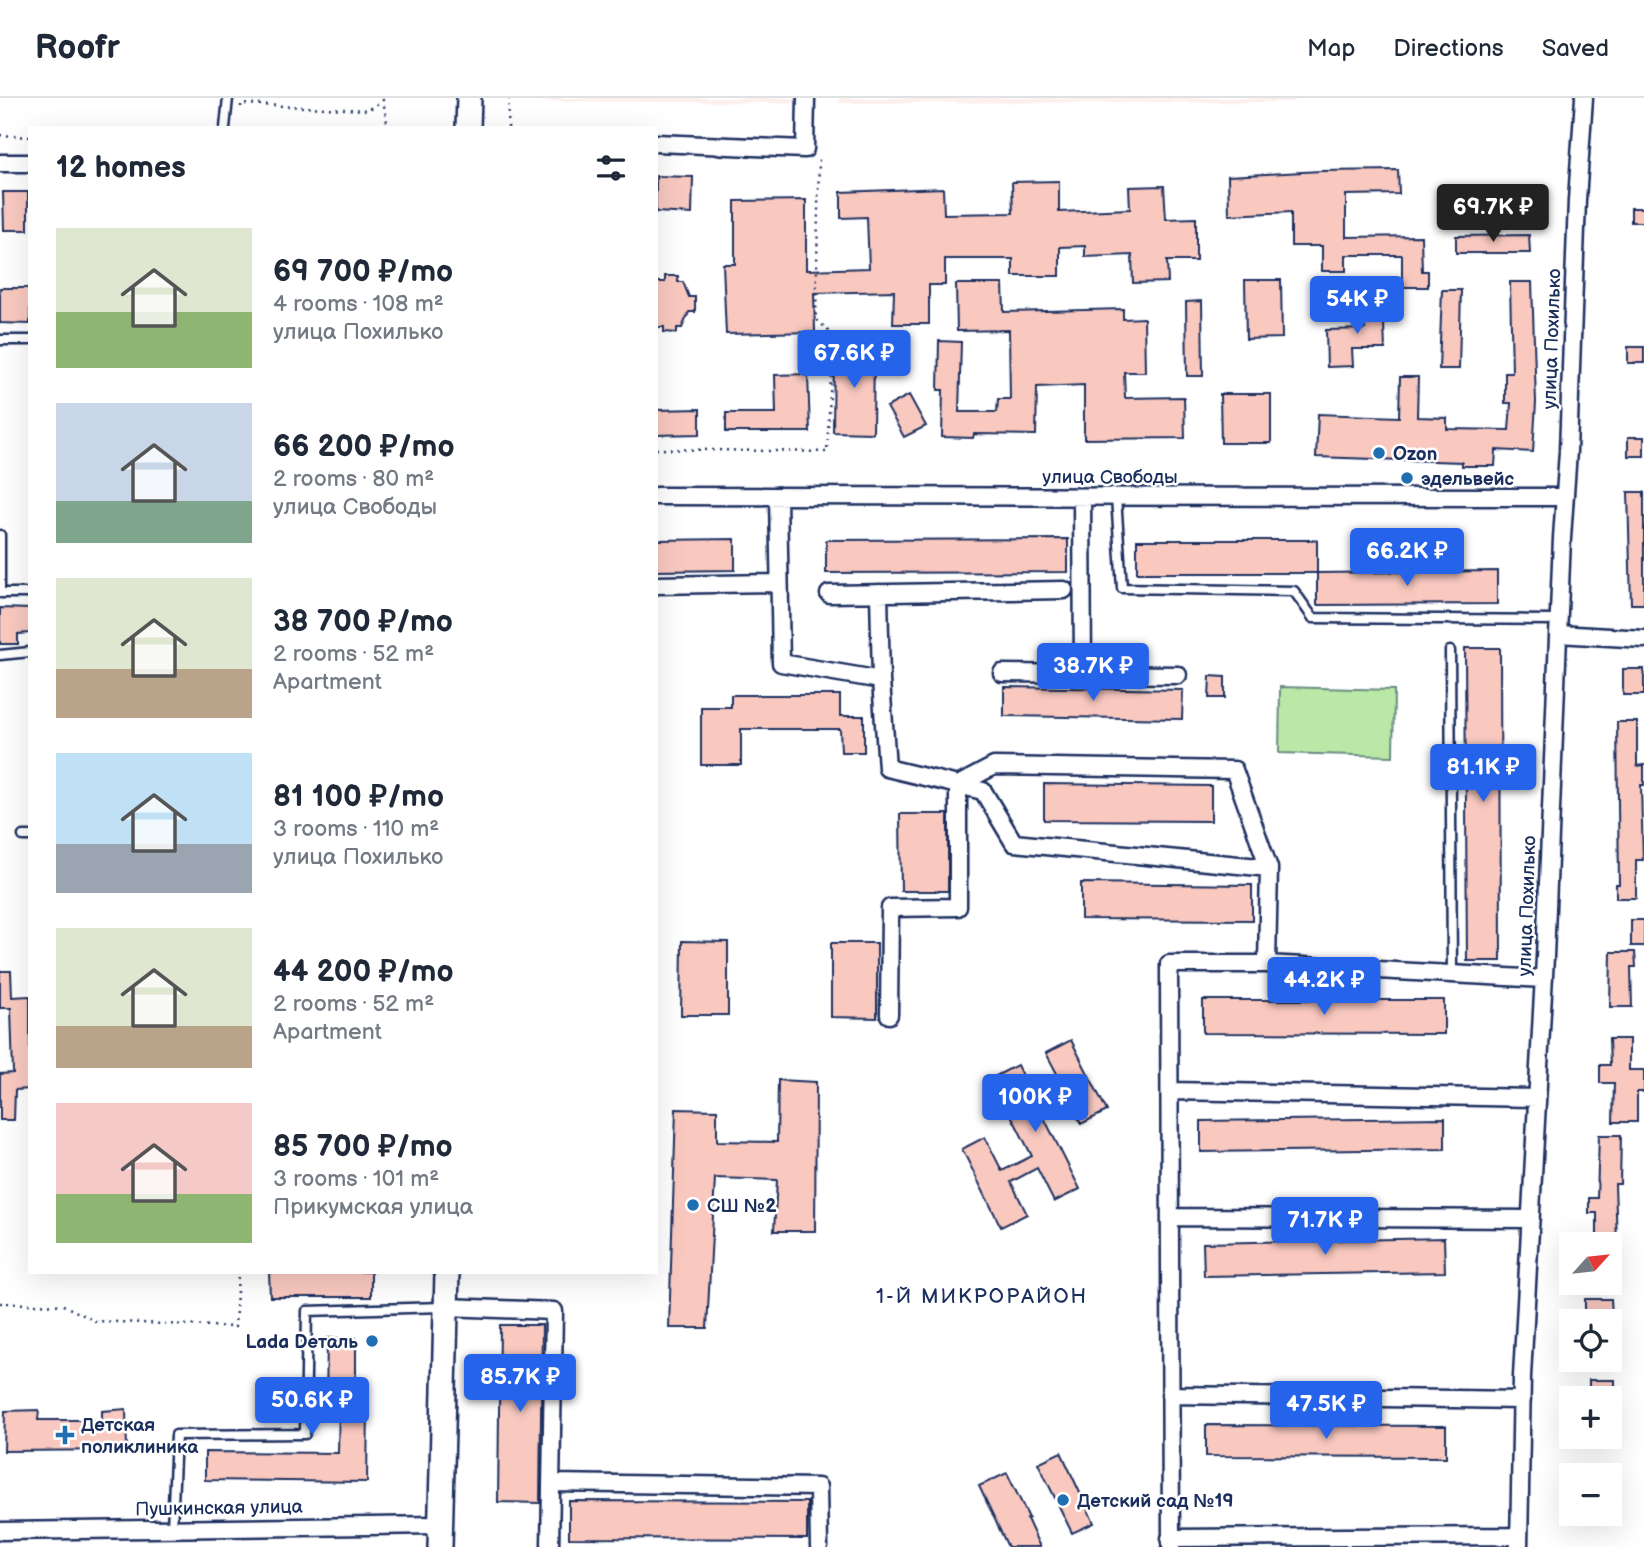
<!DOCTYPE html>
<meta charset="utf-8">
<style>
:root{--surface:#fff;--page:#f2f2f3;--text:#1f2937;--muted:#747a83;--line:#e0e1e3;--accent:#2563eb}
body{margin:0;font-family:"Balsamiq Sans",sans-serif;background:var(--page);color:var(--text);height:100vh;display:flex;flex-direction:column;font-size:26px;white-space:nowrap}
*{box-sizing:border-box;margin:0}
p{font-size:23px;color:var(--muted)}
.icon{flex:none;width:38px;height:38px;fill:none;stroke:currentColor;stroke-width:2;stroke-linecap:round;stroke-linejoin:round}
.map{position:relative;flex:1;overflow:hidden}
.details{position:absolute;left:28px;top:28px;width:630px;height:1148px;display:flex;flex-direction:column;background:var(--surface);border-radius:0px;box-shadow:0 7px 28px #0002}
.details>*{flex:none}
.needle{width:46px;rotate:63deg}
.tools{position:absolute;left:1559px;top:1134px;display:grid;gap:14px}
.tools a{display:grid;place-items:center;width:63px;height:63px;border-radius:0px;background:var(--surface);box-shadow:0 7px 28px #0002;font-size:35px}
.price{position:absolute;translate:-50% -60px;padding:0 16px;border-radius:7px;background:var(--accent);color:#fff;font-size:23px;line-height:46px;filter:drop-shadow(0 2px 4px #0008)}
.price::after{content:'';position:absolute;left:50%;top:42px;width:21px;height:16px;margin-left:-10px;background:inherit;clip-path:polygon(0 0,100% 0,50% 100%)}
.price.current{background:#222;color:#fff}
ul{padding:0;list-style:none}
li{display:flex;align-items:center;gap:21px;height:175px;padding:0 28px}
li span{display:grid;place-items:center;flex:none;width:196px;height:140px;border-radius:0px;color:#555}
li>.icon{margin-inline-start:auto}
span .icon{width:84px;height:84px;fill:#fffc;stroke-width:1}
li b{font-size:30px}
h2{display:flex;justify-content:space-between;align-items:center;height:84px;padding:0 28px;font-size:30px}
header{display:flex;align-items:center;gap:42px;box-sizing:border-box;height:98px;padding:0 35px;background:var(--surface);border-bottom:2px solid var(--line)}
header strong{font-size:33px}
nav{display:flex;gap:38px;margin-inline-start:auto;font-size:24px}
.map>svg:first-child{display:block}
.built{fill:#fdefec}
.green{fill:#bae8a6;stroke:#6a8c82;stroke-width:2}
.building{fill:#f9c9c0;stroke:#1b2f5e;stroke-width:2}
.lines{fill:none;stroke-linecap:round;stroke-linejoin:round}
.service-casing{stroke:#1b2f5e;stroke-width:13}
.minor-casing{stroke:#1b2f5e;stroke-width:21}
.secondary-casing{stroke:#1b2f5e;stroke-width:28}
.path{stroke:#1b2f5e;stroke-width:2.5;stroke-dasharray:2 5;stroke-linecap:butt}
.service{stroke:#fff;stroke-width:8}
.minor{stroke:#fff;stroke-width:16}
.secondary{stroke:#fff;stroke-width:23}
.poi-dot{fill:#1f6fb2;stroke:#fff;stroke-width:2.5}
.labels{text-anchor:middle;stroke-width:5;stroke-linejoin:round;paint-order:stroke}
.street-label{font-size:19px;fill:#1b2f5e;stroke:#fff}
.poi-label{font-size:19px;font-weight:bold;fill:#1b2f5e;stroke:#fff;text-anchor:start}
.neighbourhood-label{font-size:21px;letter-spacing:2px;fill:#1b2f5e;stroke:#fff}
</style>
<header>
<strong>Roofr</strong>
<nav><a>Map</a><a>Directions</a><a>Saved</a></nav>
</header>
<div class="map">
<svg width="1644" height="1449" viewBox="0 0 1644 1449">
<rect width="100%" height="100%" fill="#fff"/>
<filter id="ink" filterUnits="userSpaceOnUse"><feTurbulence type="fractalNoise" baseFrequency=".0143" numOctaves="2"/><feDisplacementMap in="SourceGraphic" scale="14" xChannelSelector="R" yChannelSelector="G"/><feConvolveMatrix kernelMatrix="1 2 1 2 8 2 1 2 1" color-interpolation-filters="sRGB"/></filter>
<g filter="url(#ink)">
<path class="built" d="M 537,0 L 798,0 L 798,5 L 537,3 Z
M 839,0 L 1295,0 L 1295,4 L 839,5 Z"/>
<path class="green" d="M 1280,589 L 1394,592 L 1393,658 L 1279,655 Z"/>
<path class="building" d="M 1398,72 L 1399,96 L 1346,97 L 1346,139 L 1421,138 L 1422,173 L 1428,173 L 1428,189 L 1402,189 L 1402,157 L 1346,157 L 1346,173 L 1322,173 L 1322,148 L 1291,148 L 1291,114 L 1229,117 L 1228,78 L 1321,73 Z
M 656,78 L 693,79 L 692,116 L 656,114 Z
M 1059,83 L 1059,114 L 1130,111 L 1129,89 L 1164,88 L 1166,121 L 1196,120 L 1196,163 L 1167,163 L 1168,184 L 1133,185 L 1132,157 L 1085,159 L 1085,148 L 1060,149 L 1060,178 L 1013,178 L 1013,161 L 945,161 L 945,187 L 929,187 L 929,226 L 893,226 L 894,193 L 814,195 L 815,234 L 726,236 L 723,166 L 735,166 L 735,103 L 806,102 L 806,172 L 869,170 L 867,119 L 841,120 L 841,94 L 943,90 L 944,116 L 1013,115 L 1012,84 Z
M 3,94 L 28,94 L 28,132 L 4,132 Z
M 1631,110 L 1644,110 L 1644,124 L 1631,124 Z
M 1529,137 L 1530,155 L 1456,155 L 1456,138 Z
M 665,178 L 678,178 L 678,184 L 683,184 L 689,199 L 695,199 L 695,214 L 689,214 L 682,230 L 677,230 L 677,235 L 664,234 L 664,229 L 656,229 L 656,184 L 665,184 Z
M 1245,182 L 1281,182 L 1282,240 L 1246,241 Z
M 1510,184 L 1532,184 L 1536,304 L 1533,354 L 1496,352 L 1495,368 L 1462,368 L 1462,364 L 1316,359 L 1318,316 L 1399,319 L 1400,279 L 1418,279 L 1417,319 L 1447,320 L 1447,331 L 1509,332 L 1511,305 L 1505,305 L 1505,274 L 1512,274 Z
M 956,186 L 1003,186 L 1004,214 L 1123,211 L 1123,221 L 1144,220 L 1145,274 L 1124,274 L 1125,300 L 1184,299 L 1185,340 L 1084,341 L 1084,287 L 1037,289 L 1036,337 L 974,336 L 973,340 L 942,339 L 943,292 L 938,292 L 939,243 L 961,244 L 959,314 L 997,314 L 998,301 L 1010,301 L 1009,232 L 957,233 Z
M 0,190 L 30,190 L 30,226 L 0,225 Z
M 1442,192 L 1461,192 L 1459,271 L 1439,271 Z
M 1364,200 L 1383,200 L 1385,251 L 1352,251 L 1353,268 L 1327,269 L 1326,232 L 1365,231 Z
M 1202,203 L 1203,278 L 1187,278 L 1186,204 Z
M 1628,249 L 1644,249 L 1644,265 L 1628,265 Z
M 834,250 L 874,251 L 873,335 L 833,334 Z
M 808,276 L 810,334 L 726,334 L 726,315 L 776,315 L 775,277 Z
M 1220,296 L 1271,296 L 1271,345 L 1221,345 Z
M 909,297 L 926,328 L 904,339 L 887,309 Z
M 700,311 L 700,336 L 656,337 L 656,312 Z
M 1628,339 L 1644,339 L 1644,358 L 1628,358 Z
M 1628,394 L 1644,394 L 1644,506 L 1631,506 Z
M 735,441 L 735,472 L 656,473 L 656,442 Z
M 1068,441 L 1068,474 L 826,475 L 826,442 Z
M 1137,442 L 1317,442 L 1317,475 L 1137,475 Z
M 1497,473 L 1497,506 L 1317,507 L 1317,475 Z
M 0,510 L 30,511 L 30,535 L 18,536 L 18,546 L 0,546 Z
M 1465,550 L 1500,550 L 1501,863 L 1467,863 Z
M 1623,571 L 1644,571 L 1644,597 L 1623,597 Z
M 1210,578 L 1225,579 L 1225,600 L 1209,600 Z
M 1004,589 L 1183,592 L 1182,621 L 1004,618 Z
M 731,597 L 840,597 L 840,618 L 864,618 L 864,654 L 841,654 L 840,631 L 741,631 L 741,667 L 701,667 L 701,609 L 731,609 Z
M 1617,624 L 1637,624 L 1637,668 L 1644,667 L 1644,687 L 1641,687 L 1643,762 L 1636,762 L 1636,800 L 1616,800 L 1616,786 L 1619,786 Z
M 1044,686 L 1211,688 L 1211,723 L 1044,722 Z
M 900,716 L 948,716 L 948,793 L 901,793 Z
M 1081,785 L 1252,787 L 1252,822 L 1081,821 Z
M 1631,822 L 1644,822 L 1644,848 L 1631,848 Z
M 682,843 L 728,844 L 728,917 L 681,917 Z
M 831,845 L 877,845 L 877,920 L 831,919 Z
M 1611,854 L 1635,854 L 1636,869 L 1631,869 L 1632,909 L 1610,909 Z
M 0,873 L 11,873 L 12,899 L 30,898 L 30,991 L 15,992 L 14,1022 L 0,1022 L 0,976 L 13,975 L 11,910 L 0,910 Z
M 1203,902 L 1444,902 L 1444,936 L 1203,935 Z
M 1609,941 L 1629,941 L 1629,972 L 1644,972 L 1644,994 L 1637,994 L 1637,1024 L 1613,1024 L 1614,985 L 1600,985 L 1600,967 L 1610,967 Z
M 1071,942 L 1107,1013 L 1081,1026 L 1067,998 L 1040,1012 L 1080,1091 L 1054,1104 L 1037,1070 L 1011,1084 L 1027,1116 L 1001,1129 L 962,1051 L 985,1039 L 1002,1073 L 1032,1058 L 992,980 L 1017,967 L 1033,1000 L 1062,985 L 1046,955 Z
M 778,982 L 816,984 L 815,1133 L 774,1133 L 777,1082 L 715,1080 L 707,1230 L 669,1230 L 676,1011 L 717,1012 L 717,1043 L 777,1044 Z
M 1445,1020 L 1445,1051 L 1201,1054 L 1201,1023 Z
M 1599,1037 L 1621,1037 L 1620,1086 L 1615,1086 L 1617,1145 L 1597,1145 L 1597,1115 L 1589,1115 L 1589,1100 L 1597,1100 Z
M 1444,1140 L 1445,1174 L 1204,1178 L 1203,1145 Z
M 269,1174 L 371,1174 L 371,1199 L 270,1199 Z
M 1585,1201 L 1611,1201 L 1612,1217 L 1585,1217 Z
M 500,1227 L 542,1227 L 540,1405 L 498,1404 Z
M 327,1240 L 356,1240 L 356,1306 L 368,1306 L 367,1384 L 205,1382 L 205,1354 L 338,1355 L 339,1307 L 326,1307 Z
M 1589,1282 L 1615,1282 L 1615,1296 L 1589,1296 Z
M 126,1311 L 127,1352 L 4,1353 L 5,1313 L 39,1312 L 38,1322 L 102,1322 L 102,1313 Z
M 1206,1327 L 1446,1328 L 1446,1359 L 1206,1358 Z
M 1061,1354 L 1094,1425 L 1072,1435 L 1038,1365 Z
M 1007,1375 L 1029,1420 L 1027,1421 L 1040,1449 L 1008,1449 L 979,1388 Z
M 569,1403 L 807,1404 L 807,1441 L 569,1440 Z"/>
<g class="lines">
<g class="service-casing">
<path id="service" d="M 225,30 L 228,0
M 0,242 L 30,242
M 1116,399 L 1122,490 L 1294,493 L 1313,520 L 1559,522
M 0,437 L 0,495
M 0,495 L 30,495
M 1450,553 L 1452,876
M 0,557 L 30,554
M 23,738 L 30,738
M 172,1430 L 176,1337 L 305,1336 L 307,1213 L 443,1209"/>
</g>
<g class="minor-casing">
<path id="minor" d="M 656,45 L 805,51 L 806,0
M 0,65 L 30,65
M 656,398 L 1565,399
M 778,398 L 781,565 L 881,582 L 887,670 L 983,693 L 1014,745 L 1269,770 L 1267,866 L 1544,881
M 1082,399 L 1083,576 L 1178,577
M 656,487 L 779,485
M 879,495 L 881,582
M 829,496 L 1064,492
M 1558,536 L 1644,541
M 1002,575 L 1083,576
M 889,917 L 890,810 L 958,809 L 958,687 L 994,668 L 1234,672 L 1269,770
M 1170,993 L 1537,1000
M 1170,1119 L 1531,1121
M 446,1209 L 554,1213 L 550,1449
M 1170,1297 L 1522,1302
M 551,1385 L 818,1389 L 819,1449
M 0,1433 L 439,1427
M 1170,1440 L 1519,1438
M 1171,1449 L 1169,866 L 1267,866
M 1519,1449 L 1522,1278 L 1545,859 L 1562,440 L 1568,353 L 1577,102 L 1584,0"/>
</g>
<g class="secondary-casing">
<path id="secondary" d="M 468,30 L 469,0
M 440,1449 L 447,1174"/>
</g>
<path class="path" d="M 241,9 L 241,6 L 368,12 L 383,2 L 388,30
M 508,30 L 509,0
M 0,37 L 30,39
M 656,351 L 827,354 L 833,237 L 816,221 L 819,59
M 0,1205 L 63,1207 L 95,1223 L 235,1229 L 238,1174"/>
<use href="#service" class="service"/>
<use href="#minor" class="minor"/>
<use href="#secondary" class="secondary"/>
</g>
</g>
<g class="poi-dot">
<circle cx="1379" cy="355" r="7"/>
<circle cx="1407" cy="380" r="7"/>
<circle cx="693" cy="1107" r="7"/>
<circle cx="372" cy="1243" r="7"/>
<path d="M61.5 1326.5h7v7h7v7h-7v7h-7v-7h-7v-7h7z"/>
<circle cx="1063" cy="1402" r="7"/>
</g>
<g class="labels">
<g class="street-label">
<text transform="translate(1551 241) rotate(-88)" y="7">улица Похилько</text>
<text x="1110" y="385">улица Свободы</text>
<text transform="translate(1526 808) rotate(-88)" y="7">улица Похилько</text>
<text transform="translate(219 1409) rotate(-1)" y="7">Пушкинская улица</text>
</g>
<g class="poi-label">
<text x="1393" y="362">Ozon</text>
<text x="1421" y="387">эдельвейс</text>
<text x="707" y="1114">СШ №2</text>
<text x="358" y="1250" text-anchor="end">Lada Dеталь</text>
<text x="81" y="1333">Детская<tspan x="81" dy="22">поликлиника</tspan></text>
<text x="1077" y="1409">Детский сад №19</text>
</g>
<g class="neighbourhood-label">
<text x="982" y="1205">1-Й МИКРОРАЙОН</text>
</g>
</g>
</svg>
<div class="tools">
<a><svg class="needle" viewBox="-14 -14 28 28"><path d="M0-13l5 13h-10z" fill="#e53935"/><path d="M0 13l5-13h-10z" fill="#747a83"/></svg></a>
<a><svg class="icon" aria-label="locate" viewBox="0 0 24 24"><circle cx="12" cy="12" r="6"/><path d="M12 2v4M12 18v4M2 12h4M18 12h4"/></svg></a>
<a>+</a>
<a>−</a>
</div>
<b class="price current" style="left:1493px;top:146px">69.7K ₽</b>
<b class="price" style="left:1357px;top:238px">54K ₽</b>
<b class="price" style="left:854px;top:292px">67.6K ₽</b>
<b class="price" style="left:1407px;top:490px">66.2K ₽</b>
<b class="price" style="left:1093px;top:605px">38.7K ₽</b>
<b class="price" style="left:1483px;top:706px">81.1K ₽</b>
<b class="price" style="left:1324px;top:919px">44.2K ₽</b>
<b class="price" style="left:1035px;top:1036px">100K ₽</b>
<b class="price" style="left:1325px;top:1159px">71.7K ₽</b>
<b class="price" style="left:520px;top:1316px">85.7K ₽</b>
<b class="price" style="left:312px;top:1339px">50.6K ₽</b>
<b class="price" style="left:1326px;top:1343px">47.5K ₽</b>
<section class="details">
<h2>12 homes<svg class="icon" aria-label="filters" viewBox="0 0 24 24"><path d="M4 7h16M4 17h16"/><circle cx="9" cy="7" r="2"/><circle cx="15" cy="17" r="2"/></svg></h2>
<ul>
<li><span style="background:linear-gradient(#dfe7d0 60%,#8fb573 0)"><svg class="icon" aria-label="home" viewBox="0 0 24 24"><path d="M3 11l9-7 9 7M6 9v11h12V9"/></svg></span><div><b>69 700 ₽/mo</b><p>4 rooms · 108 m²</p><p>улица Похилько</p></div></li>
<li><span style="background:linear-gradient(#c9d6e8 70%,#7fa58c 0)"><svg class="icon" aria-label="home" viewBox="0 0 24 24"><path d="M3 11l9-7 9 7M6 9v11h12V9"/></svg></span><div><b>66 200 ₽/mo</b><p>2 rooms · 80 m²</p><p>улица Свободы</p></div></li>
<li><span style="background:linear-gradient(#dfe7d0 65%,#b9a48a 0)"><svg class="icon" aria-label="home" viewBox="0 0 24 24"><path d="M3 11l9-7 9 7M6 9v11h12V9"/></svg></span><div><b>38 700 ₽/mo</b><p>2 rooms · 52 m²</p><p>Apartment</p></div></li>
<li><span style="background:linear-gradient(#bfe0f5 65%,#9aa5b1 0)"><svg class="icon" aria-label="home" viewBox="0 0 24 24"><path d="M3 11l9-7 9 7M6 9v11h12V9"/></svg></span><div><b>81 100 ₽/mo</b><p>3 rooms · 110 m²</p><p>улица Похилько</p></div></li>
<li><span style="background:linear-gradient(#dfe7d0 70%,#b9a48a 0)"><svg class="icon" aria-label="home" viewBox="0 0 24 24"><path d="M3 11l9-7 9 7M6 9v11h12V9"/></svg></span><div><b>44 200 ₽/mo</b><p>2 rooms · 52 m²</p><p>Apartment</p></div></li>
<li><span style="background:linear-gradient(#f6c9c9 65%,#8fb573 0)"><svg class="icon" aria-label="home" viewBox="0 0 24 24"><path d="M3 11l9-7 9 7M6 9v11h12V9"/></svg></span><div><b>85 700 ₽/mo</b><p>3 rooms · 101 m²</p><p>Прикумская улица</p></div></li>
</ul>
</section>
</div>
